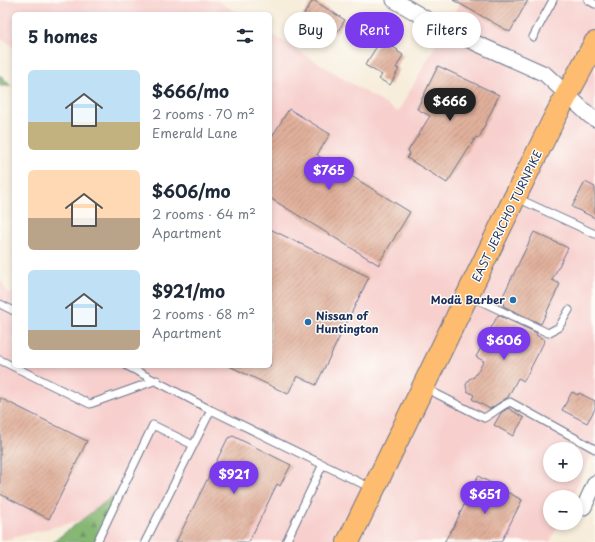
<!DOCTYPE html>
<meta charset="utf-8">
<style>
:root{--surface:#fff;--page:#f6f6f7;--text:#1f2937;--muted:#747a83;--accent:#7c3aed}
body{margin:0;font-family:"Playpen Sans",sans-serif;background:var(--page);color:var(--text);height:100vh;display:flex;flex-direction:column;font-size:15px;white-space:nowrap}
*{box-sizing:border-box;margin:0}
p{font-size:13px;color:var(--muted)}
.icon{flex:none;width:22px;height:22px;fill:none;stroke:currentColor;stroke-width:2;stroke-linecap:round;stroke-linejoin:round}
.map{position:relative;flex:1;overflow:hidden}
.drawer{position:absolute;left:12px;top:12px;width:260px;height:356px;display:flex;flex-direction:column;background:var(--surface);border-radius:6px;box-shadow:0 2px 6px #0003}
.drawer>*{flex:none}
.guide{position:absolute;left:284px;top:12px;width:251px;height:36px;display:flex;gap:8px}
.buttons{position:absolute;left:543px;top:442px;display:grid;gap:8px}
.buttons a{display:grid;place-items:center;width:40px;height:40px;border-radius:50%;background:var(--surface);box-shadow:0 2px 6px #0003;font-size:20px}
.price{position:absolute;translate:-50% -34px;padding:0 9px;border-radius:14px;background:var(--accent);color:#fff;font-size:13px;line-height:26px;filter:drop-shadow(0 1px 2px #0008)}
.price::after{content:'';position:absolute;left:50%;top:24px;width:12px;height:9px;margin-left:-6px;background:inherit;clip-path:polygon(0 0,100% 0,50% 100%)}
.price.on{background:#222;color:#fff}
ul{padding:0;list-style:none}
li{display:flex;align-items:center;gap:12px;height:100px;padding:0 16px}
li span{display:grid;place-items:center;flex:none;width:112px;height:80px;border-radius:6px;color:#555}
li>.icon{margin-inline-start:auto}
span .icon{width:48px;height:48px;fill:#fffc;stroke-width:1}
li b{font-size:17px}
h2{display:flex;justify-content:space-between;align-items:center;height:48px;padding:0 16px;font-size:17px}
.pill{padding:0 14px;border-radius:18px;background:var(--surface);box-shadow:0 2px 6px #0003;font-size:14px;line-height:36px}
.pill.on{background:var(--accent);color:#fff}
.map>svg:first-child{display:block}
.built{fill:#f7d0ce;fill-rule:evenodd}
.forest{fill:url(#forest-firs);stroke:#507468}
.building{fill:url(#building-hatch)}
.lines{fill:none;stroke-linecap:round;stroke-linejoin:round}
.service-casing{stroke:#68728a;stroke-width:9}
.minor-casing{stroke:#68728a;stroke-width:17}
.primary-casing{stroke:#68728a;stroke-width:24}
.service{stroke:#fff;stroke-width:7}
.minor{stroke:#fff;stroke-width:15}
.primary{stroke:#fdbc70;stroke-width:22}
.poi-dot{fill:#1f6fb2;stroke:#fdfcf7;stroke-width:1.5}
.labels{text-anchor:middle;stroke-width:3;stroke-linejoin:round;paint-order:stroke}
.street-label{font-size:11px;fill:#1b2f5e;stroke:#fdfcf7}
.poi-label{font-size:11px;font-weight:bold;fill:#1b2f5e;stroke:#fdfcf7;text-anchor:end}
</style>
<div class="map">
<svg width="595" height="542" viewBox="0 0 595 542">
<defs>
<pattern id="forest-firs" width="22" height="20" patternUnits="userSpaceOnUse"><rect width="22" height="20" fill="#86b873"/><path d="M5 1l3.5 6h-7zM16 11l3.5 6h-7z" fill="#6d9662"/></pattern>
<pattern id="building-hatch" width="6" height="6" patternUnits="userSpaceOnUse"><rect width="6" height="6" fill="#e1b09b"/><path d="M-1 1l2-2M0 6l6-6M5 7l2-2" fill="none" stroke="#b69082"/></pattern>
</defs>
<rect width="100%" height="100%" fill="#fdfcf7"/>
<filter id="ink" filterUnits="userSpaceOnUse"><feTurbulence type="fractalNoise" baseFrequency=".025" numOctaves="2"/><feDisplacementMap in="SourceGraphic" scale="8" xChannelSelector="R" yChannelSelector="G"/><feConvolveMatrix kernelMatrix="1 2 1 2 8 2 1 2 1" color-interpolation-filters="sRGB"/></filter>
<filter id="wash" filterUnits="userSpaceOnUse"><feTurbulence type="fractalNoise" baseFrequency=".012" numOctaves="4" result="noise"/><feDisplacementMap in="SourceGraphic" scale="16" xChannelSelector="R" yChannelSelector="G"/><feGaussianBlur stdDeviation="0.9" result="paint"/><feColorMatrix in="noise" values="0 0 0 0 0 0 0 0 0 0 0 0 0 0 0 0 0 1.4 0 .05"/><feComposite in="paint" operator="in"/></filter>
<g filter="url(#wash)">
<rect width="100%" height="100%" fill="#f7eddb"/>
<path class="built" d="M 0,0 L 216,0 L 239,14 L 14,14 L 14,47 L 0,38 Z
M 461,0 L 595,0 L 595,448 L 572,497 L 550,497 L 550,523 L 559,523 L 550,542 L 83,542 L 94,517 L 0,541 L 0,280 L 10,295 L 14,289 L 14,366 L 270,366 L 270,33 L 398,112 ZM 550,449 L 576,449 L 576,475 L 550,475 Z"/>
<path class="forest" d="M 0,75 L 11,86 L 0,86 Z
M 117,493 L 97,542 L 53,542 Z"/>
<g id="blocks">
<path class="building" d="M 313,0 L 345,20 L 336,34 L 325,28 L 324,31 L 312,23 L 307,31 L 297,25 Z
M 453,0 L 528,0 L 510,32 Z
M 381,40 L 398,50 L 397,51 L 403,55 L 396,68 L 399,69 L 390,85 L 379,79 L 382,75 L 365,65 Z
M 438,66 L 499,95 L 479,138 L 476,137 L 447,183 L 407,158 L 410,153 L 408,151 L 430,116 L 417,109 Z
M 289,109 L 330,134 L 317,155 L 410,212 L 379,263 L 379,265 L 270,198 L 270,140 Z
M 585,182 L 595,187 L 595,218 L 572,207 Z
M 270,229 L 369,277 L 316,385 L 297,376 L 288,394 L 229,366 L 270,366 Z
M 534,232 L 568,248 L 552,280 L 560,284 L 541,324 L 503,306 L 504,304 L 500,302 Z
M 498,315 L 537,333 L 536,335 L 545,340 L 524,381 L 518,378 L 508,397 L 490,409 L 472,399 L 474,395 L 467,391 L 466,385 L 469,379 L 474,377 L 484,361 L 476,357 Z
M 572,392 L 578,395 L 579,393 L 595,401 L 595,409 L 587,423 L 562,410 Z
M 0,398 L 87,441 L 49,519 L 0,494 Z
M 508,408 L 524,418 L 513,436 L 494,425 L 501,413 Z
M 233,436 L 291,465 L 280,486 L 277,484 L 249,542 L 176,542 L 228,438 Z
M 478,476 L 522,500 L 501,542 L 444,542 L 454,526 Z"/>
</g>
</g>
<g filter="url(#ink)">
<use href="#blocks" fill-opacity="0" stroke="#68728a" stroke-width="1"/>
<g class="lines">
<g class="service-casing">
<path id="service" d="M 588,0 L 595,4
M 533,37 L 553,0
M 517,198 L 595,234
M 470,296 L 548,333 L 559,327 L 569,310
M 0,304 L 14,311
M 0,360 L 90,404 L 157,380
M 127,366 L 211,410
M 425,388 L 484,418 C 494,413 500,406 510,402 L 595,449
M 97,542 L 153,425 L 193,445
M 145,542 L 211,410 L 371,488
M 286,542 L 323,464"/>
</g>
<g class="minor-casing">
<path id="minor" d="M 394,0 L 442,28 L 545,74 L 590,116 L 595,119
M 584,507 L 595,483"/>
</g>
<g class="primary-casing">
<path id="primary" d="M 348,542 L 515,197 L 555,117 L 595,43"/>
</g>
<use href="#service" class="service"/>
<use href="#minor" class="minor"/>
<use href="#primary" class="primary"/>
</g>
</g>
<g class="poi-dot">
<circle cx="513" cy="300" r="4"/>
<circle cx="308" cy="322" r="4"/>
</g>
<g class="labels">
<g class="street-label">
<text transform="translate(507 216) rotate(-64)" y="4">EAST JERICHO TURNPIKE</text>
</g>
<g class="poi-label">
<text x="505" y="304">Modä Barber</text>
<text x="316" y="320" text-anchor="start">Nissan of<tspan x="316" dy="13">Huntington</tspan></text>
</g>
</g>
</svg>
<div class="buttons">
<a>+</a>
<a>−</a>
</div>
<b class="price on" style="left:450px;top:122px">$666</b>
<b class="price" style="left:329px;top:191px">$765</b>
<b class="price" style="left:504px;top:361px">$606</b>
<b class="price" style="left:234px;top:495px">$921</b>
<b class="price" style="left:485px;top:515px">$651</b>
<div class="guide">
<a class="pill">Buy</a>
<a class="pill on">Rent</a>
<a class="pill">Filters</a>
</div>
<section class="drawer">
<h2>5 homes<svg class="icon" aria-label="filters" viewBox="0 0 24 24"><path d="M4 7h16M4 17h16"/><circle cx="9" cy="7" r="2"/><circle cx="15" cy="17" r="2"/></svg></h2>
<ul>
<li><span style="background:linear-gradient(#bfe0f5 65%,#c2b280 0)"><svg class="icon" aria-label="home" viewBox="0 0 24 24"><path d="M3 11l9-7 9 7M6 9v11h12V9"/></svg></span><div><b>$666/mo</b><p>2 rooms · 70 m²</p><p>Emerald Lane</p></div></li>
<li><span style="background:linear-gradient(#ffd9b3 60%,#b9a48a 0)"><svg class="icon" aria-label="home" viewBox="0 0 24 24"><path d="M3 11l9-7 9 7M6 9v11h12V9"/></svg></span><div><b>$606/mo</b><p>2 rooms · 64 m²</p><p>Apartment</p></div></li>
<li><span style="background:linear-gradient(#bfe0f5 75%,#b9a48a 0)"><svg class="icon" aria-label="home" viewBox="0 0 24 24"><path d="M3 11l9-7 9 7M6 9v11h12V9"/></svg></span><div><b>$921/mo</b><p>2 rooms · 68 m²</p><p>Apartment</p></div></li>
</ul>
</section>
</div>
